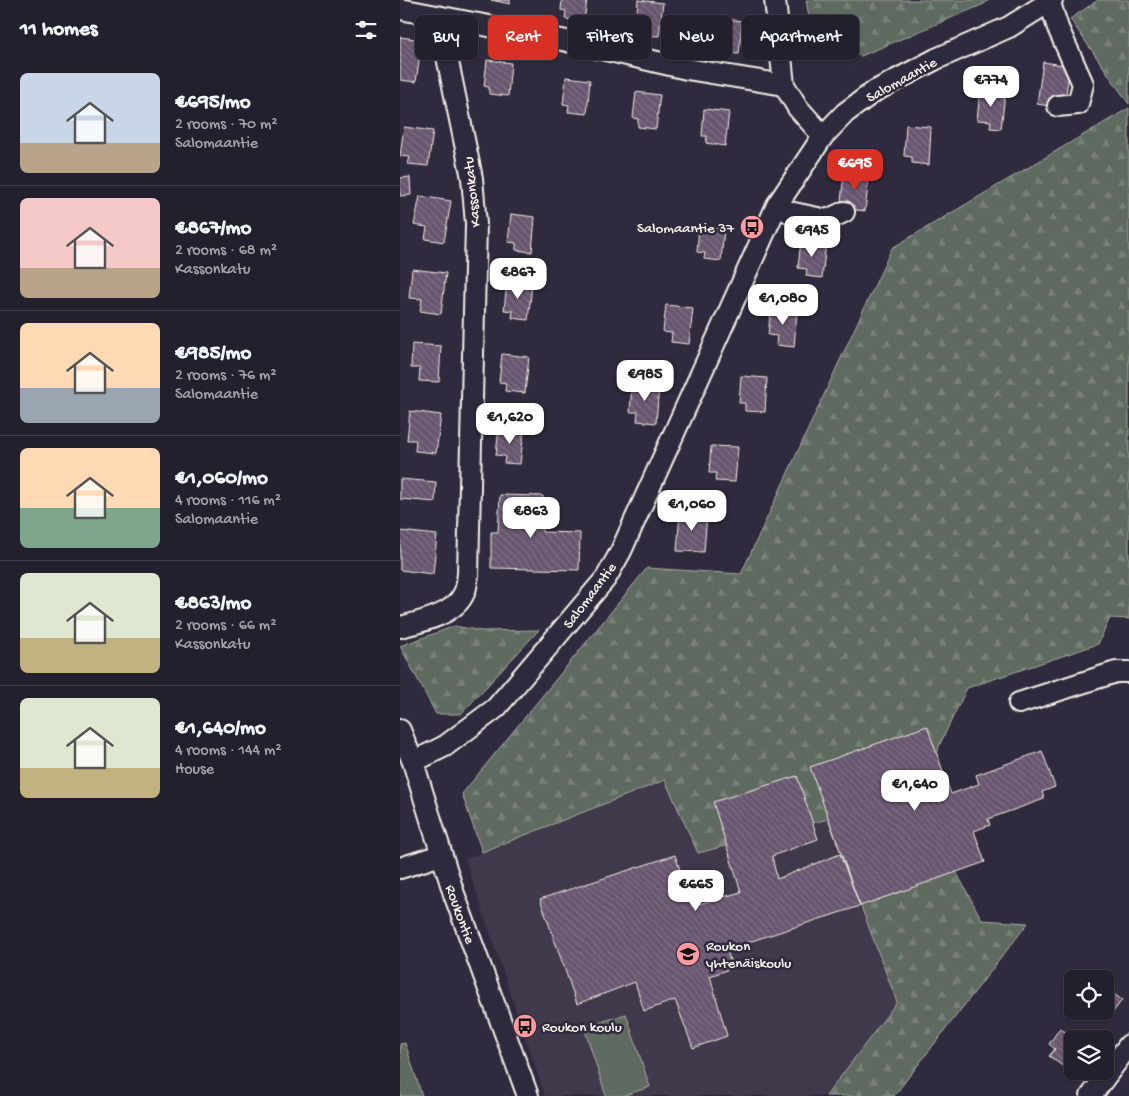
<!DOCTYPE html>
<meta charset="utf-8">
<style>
:root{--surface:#23202e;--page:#2b2836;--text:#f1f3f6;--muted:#a3a3aa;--line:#403e4a;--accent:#d93025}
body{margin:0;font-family:"Gochi Hand",sans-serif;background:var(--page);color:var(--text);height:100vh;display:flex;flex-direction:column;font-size:19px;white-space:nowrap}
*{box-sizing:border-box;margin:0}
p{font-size:16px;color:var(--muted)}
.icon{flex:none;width:28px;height:28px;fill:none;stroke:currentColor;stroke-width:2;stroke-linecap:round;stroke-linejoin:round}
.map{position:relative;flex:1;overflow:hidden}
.details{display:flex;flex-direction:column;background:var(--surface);width:400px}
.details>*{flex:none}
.hud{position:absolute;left:15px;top:15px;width:475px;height:45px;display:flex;gap:10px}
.fabs{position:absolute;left:664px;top:970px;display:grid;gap:10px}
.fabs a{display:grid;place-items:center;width:50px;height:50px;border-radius:8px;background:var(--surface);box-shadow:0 1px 4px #0004,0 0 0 1px var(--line);font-size:25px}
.price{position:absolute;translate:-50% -42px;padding:0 11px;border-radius:10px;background:#fff;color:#222;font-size:16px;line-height:32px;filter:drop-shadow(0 1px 2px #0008)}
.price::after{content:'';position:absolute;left:50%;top:30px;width:15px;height:11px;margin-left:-8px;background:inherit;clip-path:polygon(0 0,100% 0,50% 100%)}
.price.current{background:var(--accent);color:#fff}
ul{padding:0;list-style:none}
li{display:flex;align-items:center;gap:15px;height:125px;padding:0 20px}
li+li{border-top:1px solid var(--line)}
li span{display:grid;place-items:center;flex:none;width:140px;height:100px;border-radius:8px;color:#555}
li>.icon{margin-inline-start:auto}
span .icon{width:60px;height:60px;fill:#fffc;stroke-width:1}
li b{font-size:21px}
h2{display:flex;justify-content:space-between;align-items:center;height:60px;padding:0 20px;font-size:21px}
.tag{padding:0 18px;border-radius:8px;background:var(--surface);box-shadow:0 1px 4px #0004,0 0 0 1px var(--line);font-size:18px;line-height:45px}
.tag.current{background:var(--accent);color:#fff}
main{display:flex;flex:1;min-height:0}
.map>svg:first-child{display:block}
.built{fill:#40374c}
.forest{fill:url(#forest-firs);stroke:#aaaea4}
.pitch{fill:#5f6b60;stroke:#aaaea4}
.building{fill:url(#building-back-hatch);stroke:#f4f1e8}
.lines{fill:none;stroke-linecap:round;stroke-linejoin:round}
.minor-casing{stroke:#f4f1e8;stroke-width:24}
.minor{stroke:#2f2a3d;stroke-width:20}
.labels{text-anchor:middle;stroke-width:5;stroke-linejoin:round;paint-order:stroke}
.street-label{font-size:15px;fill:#f4f1e8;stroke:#2f2a3d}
.poi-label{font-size:15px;fill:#f4f1e8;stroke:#2f2a3d;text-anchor:start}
</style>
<main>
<section class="details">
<h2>11 homes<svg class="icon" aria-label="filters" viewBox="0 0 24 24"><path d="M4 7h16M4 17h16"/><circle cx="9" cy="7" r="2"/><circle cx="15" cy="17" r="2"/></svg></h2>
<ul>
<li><span style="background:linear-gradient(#c9d6e8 70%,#b9a48a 0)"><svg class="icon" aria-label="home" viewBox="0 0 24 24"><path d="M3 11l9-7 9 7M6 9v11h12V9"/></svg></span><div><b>€695/mo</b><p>2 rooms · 70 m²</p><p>Salomaantie</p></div></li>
<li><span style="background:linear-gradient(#f6c9c9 70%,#b9a48a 0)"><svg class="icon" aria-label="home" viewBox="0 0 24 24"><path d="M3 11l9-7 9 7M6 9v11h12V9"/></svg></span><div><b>€867/mo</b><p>2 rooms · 68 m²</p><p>Kassonkatu</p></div></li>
<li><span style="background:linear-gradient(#ffd9b3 65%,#9aa5b1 0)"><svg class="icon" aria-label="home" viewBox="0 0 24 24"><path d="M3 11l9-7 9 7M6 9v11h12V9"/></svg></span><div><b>€985/mo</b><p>2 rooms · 76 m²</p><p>Salomaantie</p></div></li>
<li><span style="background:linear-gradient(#ffd9b3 60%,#7fa58c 0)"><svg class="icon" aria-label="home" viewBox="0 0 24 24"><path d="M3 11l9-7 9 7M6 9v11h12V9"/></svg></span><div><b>€1,060/mo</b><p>4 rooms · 116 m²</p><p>Salomaantie</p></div></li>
<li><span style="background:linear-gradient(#dfe7d0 65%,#c2b280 0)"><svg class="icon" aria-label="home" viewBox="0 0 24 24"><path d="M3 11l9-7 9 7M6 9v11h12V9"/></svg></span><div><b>€863/mo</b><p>2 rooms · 66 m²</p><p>Kassonkatu</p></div></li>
<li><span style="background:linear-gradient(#dfe7d0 70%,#c2b280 0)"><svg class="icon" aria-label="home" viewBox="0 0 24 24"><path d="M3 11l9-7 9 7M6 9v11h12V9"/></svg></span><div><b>€1,640/mo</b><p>4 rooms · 144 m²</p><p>House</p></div></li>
</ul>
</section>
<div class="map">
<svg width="729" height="1096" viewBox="0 0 729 1096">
<defs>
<pattern id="forest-firs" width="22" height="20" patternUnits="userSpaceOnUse" patternTransform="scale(1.25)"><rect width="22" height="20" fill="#5f6b60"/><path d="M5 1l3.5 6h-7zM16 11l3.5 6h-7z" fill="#778177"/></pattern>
<pattern id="building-back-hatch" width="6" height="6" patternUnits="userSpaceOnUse" patternTransform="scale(1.25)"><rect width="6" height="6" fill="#68566f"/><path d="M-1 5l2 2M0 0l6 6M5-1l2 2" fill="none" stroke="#7e6f84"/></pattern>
</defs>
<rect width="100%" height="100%" fill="#2f2a3d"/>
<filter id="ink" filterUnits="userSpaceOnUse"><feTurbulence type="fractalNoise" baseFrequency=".02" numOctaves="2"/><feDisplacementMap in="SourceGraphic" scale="10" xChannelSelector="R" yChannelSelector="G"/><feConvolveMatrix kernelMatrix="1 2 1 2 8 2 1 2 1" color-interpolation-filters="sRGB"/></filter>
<g filter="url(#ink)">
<path class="built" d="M 265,780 L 421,798 L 432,833 L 497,1002 L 426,1096 L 145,1096 L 65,859 Z"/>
<path class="forest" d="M 406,0 L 589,0 L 584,4 L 461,56 L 414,44 Z
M 698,0 L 729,0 L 729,104 L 670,19 Z
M 729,108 L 729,619 L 710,618 L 698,644 L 567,688 L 539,746 L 525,814 L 582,920 L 628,923 L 494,1096 L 426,1096 L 497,1002 L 428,819 L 298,853 L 265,780 L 82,852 L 62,794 L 247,568 L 341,574 L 492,248 Z
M 55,626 L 81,631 L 139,630 L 61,714 L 36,714 L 0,646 Z"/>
<path class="pitch" d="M 226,1014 L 250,1087 L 222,1096 L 206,1096 L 184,1027 Z
M 5,1043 L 22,1096 L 0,1096 L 0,1044 Z"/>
<path class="building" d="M 91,0 L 110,0 L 110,4 Z
M 162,0 L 187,0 L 184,21 L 165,19 L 166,11 L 161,10 Z
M 238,0 L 263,3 L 259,36 L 240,35 L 241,27 L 236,26 Z
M 318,18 L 342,21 L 339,54 L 320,53 L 321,45 L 315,44 Z
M 0,37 L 22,40 L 16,82 L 0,80 Z
M 87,60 L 111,63 L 108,96 L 89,94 L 89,87 L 84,86 Z
M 643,62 L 670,66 L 665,101 L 649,98 L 649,106 L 637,104 Z
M 166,77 L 190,80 L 187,114 L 168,112 L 169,105 L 163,104 Z
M 580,91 L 605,93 L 601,129 L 590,128 L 591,121 L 577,120 Z
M 236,92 L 260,95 L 256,129 L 238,127 L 238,119 L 233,118 Z
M 304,109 L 329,112 L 325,146 L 306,143 L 307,136 L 302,136 Z
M 506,125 L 531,127 L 529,165 L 512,163 L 512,157 L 504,156 Z
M 4,127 L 33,131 L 28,166 L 8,164 L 10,157 L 0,156 Z
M 444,174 L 469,177 L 465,211 L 449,209 L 450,202 L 441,201 Z
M 10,177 L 11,195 L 0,196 L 0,178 Z
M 20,196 L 51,201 L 44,242 L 25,239 L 27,227 L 14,225 Z
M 111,214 L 135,217 L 132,252 L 116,250 L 116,243 L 108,242 Z
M 299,227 L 324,229 L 321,261 L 304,259 L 305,253 L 297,252 Z
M 401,240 L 426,243 L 422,278 L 406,276 L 407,269 L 398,268 Z
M 12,269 L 46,273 L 41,314 L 20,311 L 22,299 L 9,298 Z
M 107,283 L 132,285 L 128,320 L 112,318 L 113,311 L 104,310 Z
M 266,305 L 293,308 L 289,344 L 271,342 L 272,333 L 263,332 Z
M 371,308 L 397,311 L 394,347 L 376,345 L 377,336 L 368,335 Z
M 12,344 L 41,346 L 39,382 L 19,381 L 20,368 L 11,368 Z
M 102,354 L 129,357 L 125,393 L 105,391 L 106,383 L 99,382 Z
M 341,376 L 367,378 L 365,412 L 345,411 L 345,403 L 339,403 Z
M 232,384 L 259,386 L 256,423 L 237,421 L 238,412 L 230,412 Z
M 10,411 L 41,415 L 36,453 L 15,451 L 16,440 L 7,440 Z
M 99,427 L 124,430 L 120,464 L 104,463 L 105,456 L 96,455 Z
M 311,446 L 338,447 L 335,482 L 315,481 L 316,473 L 309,473 Z
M 0,479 L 36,482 L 35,502 L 0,499 Z
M 100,495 L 143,496 L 142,532 L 180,533 L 179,570 L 91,568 L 91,532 L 98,532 Z
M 280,513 L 307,514 L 304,552 L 277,551 Z
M 0,531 L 37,535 L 33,574 L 0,570 Z
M 527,726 L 551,794 L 579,784 L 576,775 L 642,751 L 655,787 L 642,792 L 644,799 L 588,819 L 590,825 L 574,831 L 585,862 L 460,906 L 410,767 Z
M 397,776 L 418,839 L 372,856 L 377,879 L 440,854 L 460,906 L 327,949 L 332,968 L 310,976 L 327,1036 L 293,1048 L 275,1000 L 244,1011 L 235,982 L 177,1004 L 140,899 L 275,855 L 292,906 L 341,892 L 313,802 Z
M 705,988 L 722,1000 L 707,1020 L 695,1011 L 705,1011 Z
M 660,1028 L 675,1039 L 672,1039 L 672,1065 L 668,1070 L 649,1056 L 655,1049 L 649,1044 Z"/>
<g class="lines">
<g class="minor-casing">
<path id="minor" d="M 375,0 L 384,85 L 398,108 L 423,136
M 650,3 L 658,28 L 683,84 L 678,104 L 658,106
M 0,9 L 167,41 L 287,69 L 384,85
M 377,205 L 389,212 L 427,220 L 444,212
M 0,627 C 20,622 55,615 64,593 C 67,588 67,580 68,574 L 76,224 L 72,178 L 39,18
M 619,703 L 716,672 L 729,672
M 0,730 L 13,762 L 54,894 L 128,1096
M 13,762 L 45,746 L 96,708 L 206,578 L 221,551 L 377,205 L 423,136 L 445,113 L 475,91 L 536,59 L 609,27 L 652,0
M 0,868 L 41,855
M 691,1096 L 729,1045"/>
</g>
<use href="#minor" class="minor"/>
</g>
</g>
<defs>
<g id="bus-disc" transform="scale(1.25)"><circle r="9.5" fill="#ff9aa2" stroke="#2f2a3d"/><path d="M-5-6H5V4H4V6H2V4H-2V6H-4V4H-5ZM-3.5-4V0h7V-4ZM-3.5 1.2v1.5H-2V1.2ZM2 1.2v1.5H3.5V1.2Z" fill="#111"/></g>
<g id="school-disc" transform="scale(1.25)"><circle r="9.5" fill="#ff9aa2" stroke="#2f2a3d"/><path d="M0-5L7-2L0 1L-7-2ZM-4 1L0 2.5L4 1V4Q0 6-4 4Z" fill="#111"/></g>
</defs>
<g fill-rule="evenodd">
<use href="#bus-disc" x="352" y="227"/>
<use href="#school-disc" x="288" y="954"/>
<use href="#bus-disc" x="125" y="1026"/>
</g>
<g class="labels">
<g class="street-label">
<text transform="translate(501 79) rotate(-29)" y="5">Salomaantie</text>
<text transform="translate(71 192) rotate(-96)" y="5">Kassonkatu</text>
<text transform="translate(189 595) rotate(-53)" y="5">Salomaantie</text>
<text transform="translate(61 914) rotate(70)" y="5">Roukontie</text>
</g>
<g class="poi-label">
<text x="334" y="232" text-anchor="end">Salomaantie 37</text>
<text x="306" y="950">Roukon<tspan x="306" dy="17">yhtenäiskoulu</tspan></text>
<text x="142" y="1031">Roukon koulu</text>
</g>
</g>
</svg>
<div class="fabs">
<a><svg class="icon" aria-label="locate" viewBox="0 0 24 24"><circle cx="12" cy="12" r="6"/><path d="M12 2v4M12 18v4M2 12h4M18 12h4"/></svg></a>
<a><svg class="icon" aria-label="layers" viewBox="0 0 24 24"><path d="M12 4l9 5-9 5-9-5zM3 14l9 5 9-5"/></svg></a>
</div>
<b class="price" style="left:591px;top:108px">€774</b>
<b class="price current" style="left:455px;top:191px">€695</b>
<b class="price" style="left:412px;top:258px">€945</b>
<b class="price" style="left:118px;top:300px">€867</b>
<b class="price" style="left:383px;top:326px">€1,080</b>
<b class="price" style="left:245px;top:402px">€985</b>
<b class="price" style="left:110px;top:445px">€1,620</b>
<b class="price" style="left:292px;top:532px">€1,060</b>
<b class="price" style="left:131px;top:539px">€863</b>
<b class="price" style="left:515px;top:812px">€1,640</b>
<b class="price" style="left:296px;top:912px">€665</b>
<div class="hud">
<a class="tag">Buy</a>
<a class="tag current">Rent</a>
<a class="tag">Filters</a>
<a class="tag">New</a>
<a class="tag">Apartment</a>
</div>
</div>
</main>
